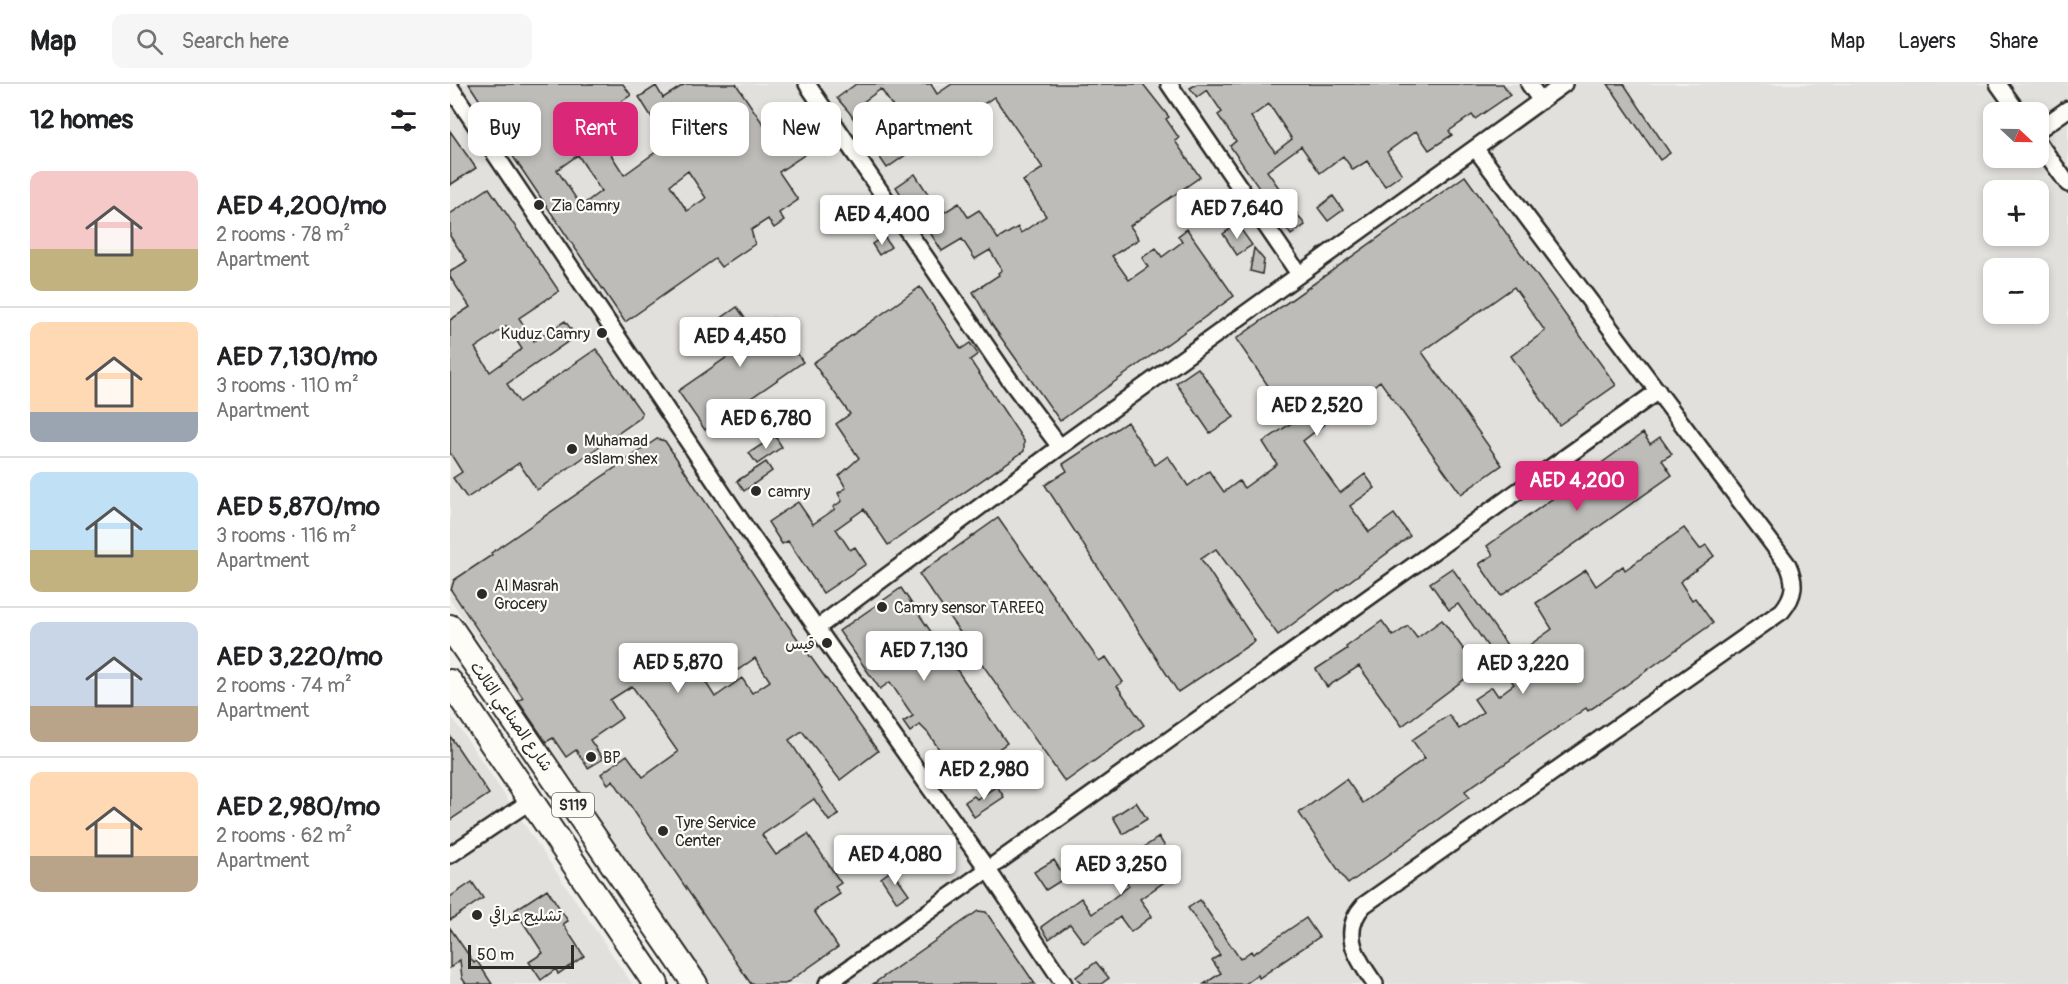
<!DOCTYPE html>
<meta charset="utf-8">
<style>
:root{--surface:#fff;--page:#f6f6f6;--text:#202124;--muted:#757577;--line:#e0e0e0;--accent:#db2777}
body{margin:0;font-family:Pangolin,"Playpen Sans Arabic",sans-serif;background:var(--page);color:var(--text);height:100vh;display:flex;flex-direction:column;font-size:22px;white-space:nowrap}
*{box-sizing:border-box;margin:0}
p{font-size:20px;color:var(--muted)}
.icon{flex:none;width:33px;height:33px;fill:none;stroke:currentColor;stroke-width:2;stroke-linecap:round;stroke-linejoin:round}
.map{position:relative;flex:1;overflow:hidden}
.panel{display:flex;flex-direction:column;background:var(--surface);width:450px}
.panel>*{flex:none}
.banner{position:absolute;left:18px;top:18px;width:570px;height:54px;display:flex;gap:12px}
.needle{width:39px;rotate:112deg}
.controls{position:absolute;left:1533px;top:18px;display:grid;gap:12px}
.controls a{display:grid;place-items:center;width:66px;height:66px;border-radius:12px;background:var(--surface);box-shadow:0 3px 9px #0003;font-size:30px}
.scale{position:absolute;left:18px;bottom:15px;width:106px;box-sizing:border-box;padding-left:6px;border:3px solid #2b2b2b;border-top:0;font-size:16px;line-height:21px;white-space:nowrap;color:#2b2b2b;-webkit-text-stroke:4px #fdfcf7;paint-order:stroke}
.price{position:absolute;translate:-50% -51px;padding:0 14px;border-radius:6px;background:#fff;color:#222;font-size:20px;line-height:39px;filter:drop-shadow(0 2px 3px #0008)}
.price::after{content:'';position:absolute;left:50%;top:36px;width:18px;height:14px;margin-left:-9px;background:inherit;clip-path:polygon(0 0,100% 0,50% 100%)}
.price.on{background:var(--accent);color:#fff}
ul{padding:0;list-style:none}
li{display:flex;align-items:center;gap:18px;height:150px;padding:0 30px}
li+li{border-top:2px solid var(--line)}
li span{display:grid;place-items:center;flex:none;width:168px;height:120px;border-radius:12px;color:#555}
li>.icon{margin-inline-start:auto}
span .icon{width:72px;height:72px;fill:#fffc;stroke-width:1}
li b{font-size:26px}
h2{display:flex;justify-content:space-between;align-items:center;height:72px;padding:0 30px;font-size:26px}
.tag{padding:0 21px;border-radius:12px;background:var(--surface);box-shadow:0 3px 9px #0003;font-size:21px;line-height:54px}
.tag.on{background:var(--accent);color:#fff}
header{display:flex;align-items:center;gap:36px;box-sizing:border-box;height:84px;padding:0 30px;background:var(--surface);border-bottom:2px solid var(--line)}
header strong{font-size:28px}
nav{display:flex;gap:33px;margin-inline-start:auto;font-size:21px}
.search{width:420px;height:54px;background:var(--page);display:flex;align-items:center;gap:15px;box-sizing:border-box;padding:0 21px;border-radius:12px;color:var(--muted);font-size:22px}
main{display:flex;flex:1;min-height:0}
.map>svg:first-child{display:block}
.built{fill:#e1e0dc;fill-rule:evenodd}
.building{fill:#bdbcb8;stroke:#2b2b2b;stroke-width:1.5;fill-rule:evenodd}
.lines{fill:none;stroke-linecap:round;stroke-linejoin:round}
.minor-casing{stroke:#2b2b2b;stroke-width:20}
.primary-casing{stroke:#2b2b2b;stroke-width:28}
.minor{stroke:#fdfcf7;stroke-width:15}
.primary{stroke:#fdfcf7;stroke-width:24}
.poi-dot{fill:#2b2b2b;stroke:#fdfcf7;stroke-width:2}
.labels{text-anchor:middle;stroke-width:4.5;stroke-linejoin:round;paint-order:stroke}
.shield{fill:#fdfcf7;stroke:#6a6a68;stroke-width:1.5}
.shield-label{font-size:15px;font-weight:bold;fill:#2b2b2b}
.poi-label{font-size:16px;fill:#2b2b2b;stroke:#fdfcf7;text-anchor:start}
.street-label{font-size:16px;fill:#2b2b2b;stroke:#fdfcf7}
</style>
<header>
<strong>Map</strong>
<div class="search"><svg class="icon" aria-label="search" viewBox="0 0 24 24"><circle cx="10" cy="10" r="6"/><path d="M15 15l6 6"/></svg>Search here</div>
<nav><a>Map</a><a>Layers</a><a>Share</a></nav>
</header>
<main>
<section class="panel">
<h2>12 homes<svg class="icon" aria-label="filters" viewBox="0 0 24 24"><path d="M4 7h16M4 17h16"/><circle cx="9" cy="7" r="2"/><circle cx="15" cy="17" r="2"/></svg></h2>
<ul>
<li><span style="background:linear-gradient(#f6c9c9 65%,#c2b280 0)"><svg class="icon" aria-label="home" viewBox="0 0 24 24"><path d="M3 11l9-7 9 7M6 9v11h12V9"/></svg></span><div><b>AED 4,200/mo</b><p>2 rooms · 78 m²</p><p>Apartment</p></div></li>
<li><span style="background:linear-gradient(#ffd9b3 75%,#9aa5b1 0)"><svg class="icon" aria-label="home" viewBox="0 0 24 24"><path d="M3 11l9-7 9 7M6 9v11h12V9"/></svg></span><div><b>AED 7,130/mo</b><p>3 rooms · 110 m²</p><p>Apartment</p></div></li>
<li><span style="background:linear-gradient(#bfe0f5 65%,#c2b280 0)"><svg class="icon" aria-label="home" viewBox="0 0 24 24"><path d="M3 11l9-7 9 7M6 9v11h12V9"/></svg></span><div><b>AED 5,870/mo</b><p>3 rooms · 116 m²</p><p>Apartment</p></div></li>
<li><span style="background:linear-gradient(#c9d6e8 70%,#b9a48a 0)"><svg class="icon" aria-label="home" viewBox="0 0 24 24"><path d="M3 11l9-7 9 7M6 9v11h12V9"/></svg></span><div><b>AED 3,220/mo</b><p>2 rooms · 74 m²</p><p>Apartment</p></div></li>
<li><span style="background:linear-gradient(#ffd9b3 70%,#b9a48a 0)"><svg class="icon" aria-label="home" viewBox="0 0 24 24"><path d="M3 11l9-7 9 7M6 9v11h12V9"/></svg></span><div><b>AED 2,980/mo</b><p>2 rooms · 62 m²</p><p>Apartment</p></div></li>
</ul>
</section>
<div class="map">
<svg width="1618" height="900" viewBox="0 0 1618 900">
<rect width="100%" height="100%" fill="#f0efeb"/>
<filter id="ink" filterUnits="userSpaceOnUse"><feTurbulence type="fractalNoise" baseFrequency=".0167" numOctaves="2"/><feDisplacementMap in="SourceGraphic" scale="12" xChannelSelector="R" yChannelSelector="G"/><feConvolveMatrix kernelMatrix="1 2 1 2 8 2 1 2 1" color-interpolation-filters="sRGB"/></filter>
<g filter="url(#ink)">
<path class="built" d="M 0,0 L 1618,0 L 1618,900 L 261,900 L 0,515 ZM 1544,28 L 1588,28 L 1588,74 L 1544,74 ZM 1544,106 L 1588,106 L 1588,152 L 1544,152 ZM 1544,184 L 1588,184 L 1588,230 L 1544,230 Z
M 0,630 L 182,900 L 0,900 Z"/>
<path class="building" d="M 19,0 L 173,0 L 181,11 L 142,37 L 154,53 L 151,55 L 174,91 L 218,59 L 189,13 L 206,2 L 213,14 L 235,0 L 286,0 L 332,68 L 363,47 L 372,59 L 329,88 L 348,116 L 329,129 L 334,137 L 324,144 L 318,135 L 301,146 L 305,160 L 271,183 L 265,175 L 175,238 L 58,65 L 60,63 ZM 128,71 L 151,107 L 131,122 L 107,86 ZM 238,87 L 256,114 L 237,127 L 220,101 Z
M 406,0 L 481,0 L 487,10 L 502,0 L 693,0 L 719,33 L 716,35 L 729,54 L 725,57 L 750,93 L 680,142 L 689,155 L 662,172 L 679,196 L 698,183 L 692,174 L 706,164 L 712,173 L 732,158 L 728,152 L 737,145 L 784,212 L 610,337 L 542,241 L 523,208 L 549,191 L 548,189 L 552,186 L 540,166 L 525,175 L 512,155 L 492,167 L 464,124 L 461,126 L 446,103 L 465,90 L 484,119 L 488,117 L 495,128 L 509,119 L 518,133 L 529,126 L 548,155 L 568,143 L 571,149 L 596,132 L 573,97 L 593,84 L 544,13 L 516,32 L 525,46 L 501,63 L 480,32 L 447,55 L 457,70 L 437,84 L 399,28 L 387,14 ZM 431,5 L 443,23 L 441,25 L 444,30 L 424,43 L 409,21 Z
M 747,0 L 1053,0 L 1060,11 L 1025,35 L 1022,31 L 999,47 L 1002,51 L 979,66 L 966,47 L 937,68 L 952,90 L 935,102 L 917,77 L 903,86 L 893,72 L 870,89 L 851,62 L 817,87 L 855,141 L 841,151 L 780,62 L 786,57 L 768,31 L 772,28 L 757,6 L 747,13 L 740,4 ZM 819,20 L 842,55 L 825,68 L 801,33 Z
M 1158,0 L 1174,0 L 1220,69 L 1210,76 Z
M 0,47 L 26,84 L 0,101 Z
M 1015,92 L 1166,301 L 1109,341 L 1061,272 L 1095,247 L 1064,203 L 972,268 L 1052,381 L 1011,410 L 930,297 L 853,357 L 890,409 L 915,390 L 925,404 L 900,422 L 919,448 L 944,430 L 960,452 L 828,551 L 766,465 L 751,475 L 805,557 L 728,608 L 595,401 L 617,387 L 613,380 L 677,338 L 705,381 L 718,372 L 738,402 L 759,387 L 774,408 L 789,397 L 794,404 L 827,380 L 813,358 L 843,338 L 786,255 Z
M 39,104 L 109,207 L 69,234 L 84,257 L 115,237 L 126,252 L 57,300 L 69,318 L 146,265 L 192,329 L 190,334 L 87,406 L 69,379 L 17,414 L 3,394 L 12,388 L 0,369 L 0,236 L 20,223 L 0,193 L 0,188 L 17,177 L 0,152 L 0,130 ZM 57,242 L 72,265 L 40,288 L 25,264 Z
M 883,112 L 893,126 L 878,137 L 868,124 Z
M 787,140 L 802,161 L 787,171 L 773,150 Z
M 434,152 L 441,163 L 429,171 L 422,160 Z
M 804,164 L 814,176 L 812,190 L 800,187 Z
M 470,203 L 511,265 L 520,259 L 528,270 L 520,276 L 574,357 L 574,367 L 438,461 L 414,425 L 386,445 L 400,466 L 405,463 L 416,480 L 373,509 L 338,457 L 332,460 L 318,438 L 348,418 L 363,440 L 385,425 L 383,423 L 392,417 L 388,409 L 396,404 L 389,392 L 409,374 L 386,340 L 400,330 L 363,279 Z
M 287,223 L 304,247 L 323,234 L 353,278 L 255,346 L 228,307 L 280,271 L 277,266 L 280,264 L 263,240 Z
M 748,284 L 784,333 L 760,349 L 726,299 Z
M 1193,349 L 1200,360 L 1210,353 L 1222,370 L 1212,376 L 1222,391 L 1051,512 L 1029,480 L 1043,471 L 1037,462 Z
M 325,352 L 332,363 L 307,380 L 299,369 Z
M 207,355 L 215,357 L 327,526 L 428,667 L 390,696 L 352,647 L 339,656 L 389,731 L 379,737 L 364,715 L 312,751 L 326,771 L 358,750 L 391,799 L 385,803 L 390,810 L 364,827 L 388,863 L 335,900 L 301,900 L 163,696 L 158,700 L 151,690 L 177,671 L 193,693 L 228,668 L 182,602 L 160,616 L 172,634 L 140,656 L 153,675 L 138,684 L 126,666 L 116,673 L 103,654 L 96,658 L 68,617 L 73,614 L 1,506 L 4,496 L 42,471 L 41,469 ZM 278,572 L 288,586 L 305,574 L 320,597 L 302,609 L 292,594 L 265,613 L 251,591 Z
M 316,378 L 322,387 L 294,407 L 287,397 Z
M 548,434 L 649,577 L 656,573 L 673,598 L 667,602 L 694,641 L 615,698 L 469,490 Z
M 1234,444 L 1250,465 L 1256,461 L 1264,472 L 1230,498 L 1242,516 L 1245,514 L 1263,539 L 1161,612 L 1138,627 L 1136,624 L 1015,707 L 1019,713 L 898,800 L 849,729 L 896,695 L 913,719 L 975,674 L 962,656 L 999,631 L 1009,645 L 1033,628 L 1024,615 L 1042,603 L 1048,612 L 1064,600 L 1008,520 L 999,526 L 980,499 L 1002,484 L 1062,568 L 1072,561 L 1074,565 L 1102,545 L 1086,519 L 1136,486 L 1146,502 L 1173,482 L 1175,486 Z
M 451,504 L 557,659 L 498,700 L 492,691 L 502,684 L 478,649 L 470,641 L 460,648 L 453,638 L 463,632 L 440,598 L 430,605 L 389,547 Z
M 992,536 L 1028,585 L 952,642 L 909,582 L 877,603 L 866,585 L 897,565 L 896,563 L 932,537 L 943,552 L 958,542 L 967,554 Z
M 0,652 L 39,710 L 0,736 Z
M 547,702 L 554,713 L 524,733 L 515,718 L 524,712 L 527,715 Z
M 686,718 L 697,735 L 673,750 L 663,733 Z
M 709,753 L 730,787 L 690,815 L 702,832 L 681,848 L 670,833 L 634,859 L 620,840 L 599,855 L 591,843 L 631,814 L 642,830 L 679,802 L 668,786 L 689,771 L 687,768 Z
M 412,763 L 419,774 L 408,781 L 401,770 Z
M 604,776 L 615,794 L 596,806 L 584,788 Z
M 442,786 L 459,810 L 447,818 L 431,794 Z
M 22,798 L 33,814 L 0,836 L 0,813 Z
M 97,805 L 118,837 L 113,840 L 134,872 L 108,890 L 106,885 L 91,896 L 79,878 L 93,869 L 65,826 Z
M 750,816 L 790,875 L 801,867 L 803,870 L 856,834 L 869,853 L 809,894 L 808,891 L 795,900 L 754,900 L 771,889 L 762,876 L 770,871 L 738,824 Z
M 528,827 L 536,828 L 585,900 L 423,900 Z
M 0,844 L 24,879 L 27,877 L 42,900 L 16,900 L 12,894 L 10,876 L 0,884 Z
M 646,878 L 659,894 L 651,900 L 631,900 L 626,893 Z"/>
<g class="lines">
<g class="minor-casing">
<path id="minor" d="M 357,0 L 559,295 L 610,363
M 719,0 L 849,190
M 1079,0 L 1091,17
M 1548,0 L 1568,28
M 0,3 L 298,447 L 538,786 L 614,900
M 1588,46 L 1618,25
M 1588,58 L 1618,100
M 367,544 L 610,363 L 1114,0
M 0,771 L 82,716
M 377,900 L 1208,307
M 925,900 C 907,875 889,848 914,821 L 1332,527 C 1345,511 1346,499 1338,481 L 1025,64"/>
</g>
<g class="primary-casing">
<path id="primary" d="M 0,543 L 245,900
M 0,598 L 206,900"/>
</g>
<use href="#minor" class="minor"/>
<use href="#primary" class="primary"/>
</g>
</g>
<g class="poi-dot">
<circle cx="89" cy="121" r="6"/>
<circle cx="152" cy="249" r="6"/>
<circle cx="122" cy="365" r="6"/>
<circle cx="306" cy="407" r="6"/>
<circle cx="32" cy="510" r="6"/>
<circle cx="432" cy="523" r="6"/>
<circle cx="377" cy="559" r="6"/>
<circle cx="141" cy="673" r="6"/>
<circle cx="213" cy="747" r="6"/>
<circle cx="27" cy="831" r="6"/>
</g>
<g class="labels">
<rect class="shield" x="102" y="709" width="42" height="24" rx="4.5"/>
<g class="shield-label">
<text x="123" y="726">S119</text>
</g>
<g class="poi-label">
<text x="101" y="127">Zia Camry</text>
<text x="140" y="255" text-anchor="end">Kuduz Camry</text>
<text x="134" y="362">Muhamad<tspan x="134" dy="18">aslam shex</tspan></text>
<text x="318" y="413">camry</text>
<text x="44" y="507">Al Masrah<tspan x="44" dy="18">Grocery</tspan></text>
<text x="444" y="529">Camry sensor TAREEQ</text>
<text x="365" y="565" text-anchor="end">قيس</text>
<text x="153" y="679">BP</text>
<text x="225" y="744">Tyre Service<tspan x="225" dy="18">Center</tspan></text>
<text x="39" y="837">تشليح عراقي</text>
</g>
<g class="street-label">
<text transform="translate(62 632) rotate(55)" y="6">شارع الصناعي الثالث</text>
</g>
</g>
</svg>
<div class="controls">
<a><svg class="needle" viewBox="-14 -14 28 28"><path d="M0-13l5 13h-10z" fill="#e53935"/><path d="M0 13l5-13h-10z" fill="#757577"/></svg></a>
<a>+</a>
<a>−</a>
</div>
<div class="scale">50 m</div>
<b class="price" style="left:787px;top:156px">AED 7,640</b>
<b class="price" style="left:432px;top:162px">AED 4,400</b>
<b class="price" style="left:290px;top:284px">AED 4,450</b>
<b class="price" style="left:867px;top:353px">AED 2,520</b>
<b class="price" style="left:316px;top:366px">AED 6,780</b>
<b class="price on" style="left:1127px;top:428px">AED 4,200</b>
<b class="price" style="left:474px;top:598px">AED 7,130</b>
<b class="price" style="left:228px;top:610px">AED 5,870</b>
<b class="price" style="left:1073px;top:611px">AED 3,220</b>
<b class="price" style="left:534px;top:717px">AED 2,980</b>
<b class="price" style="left:445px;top:802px">AED 4,080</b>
<b class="price" style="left:671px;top:812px">AED 3,250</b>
<div class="banner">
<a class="tag">Buy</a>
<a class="tag on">Rent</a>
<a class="tag">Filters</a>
<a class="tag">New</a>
<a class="tag">Apartment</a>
</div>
</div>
</main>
